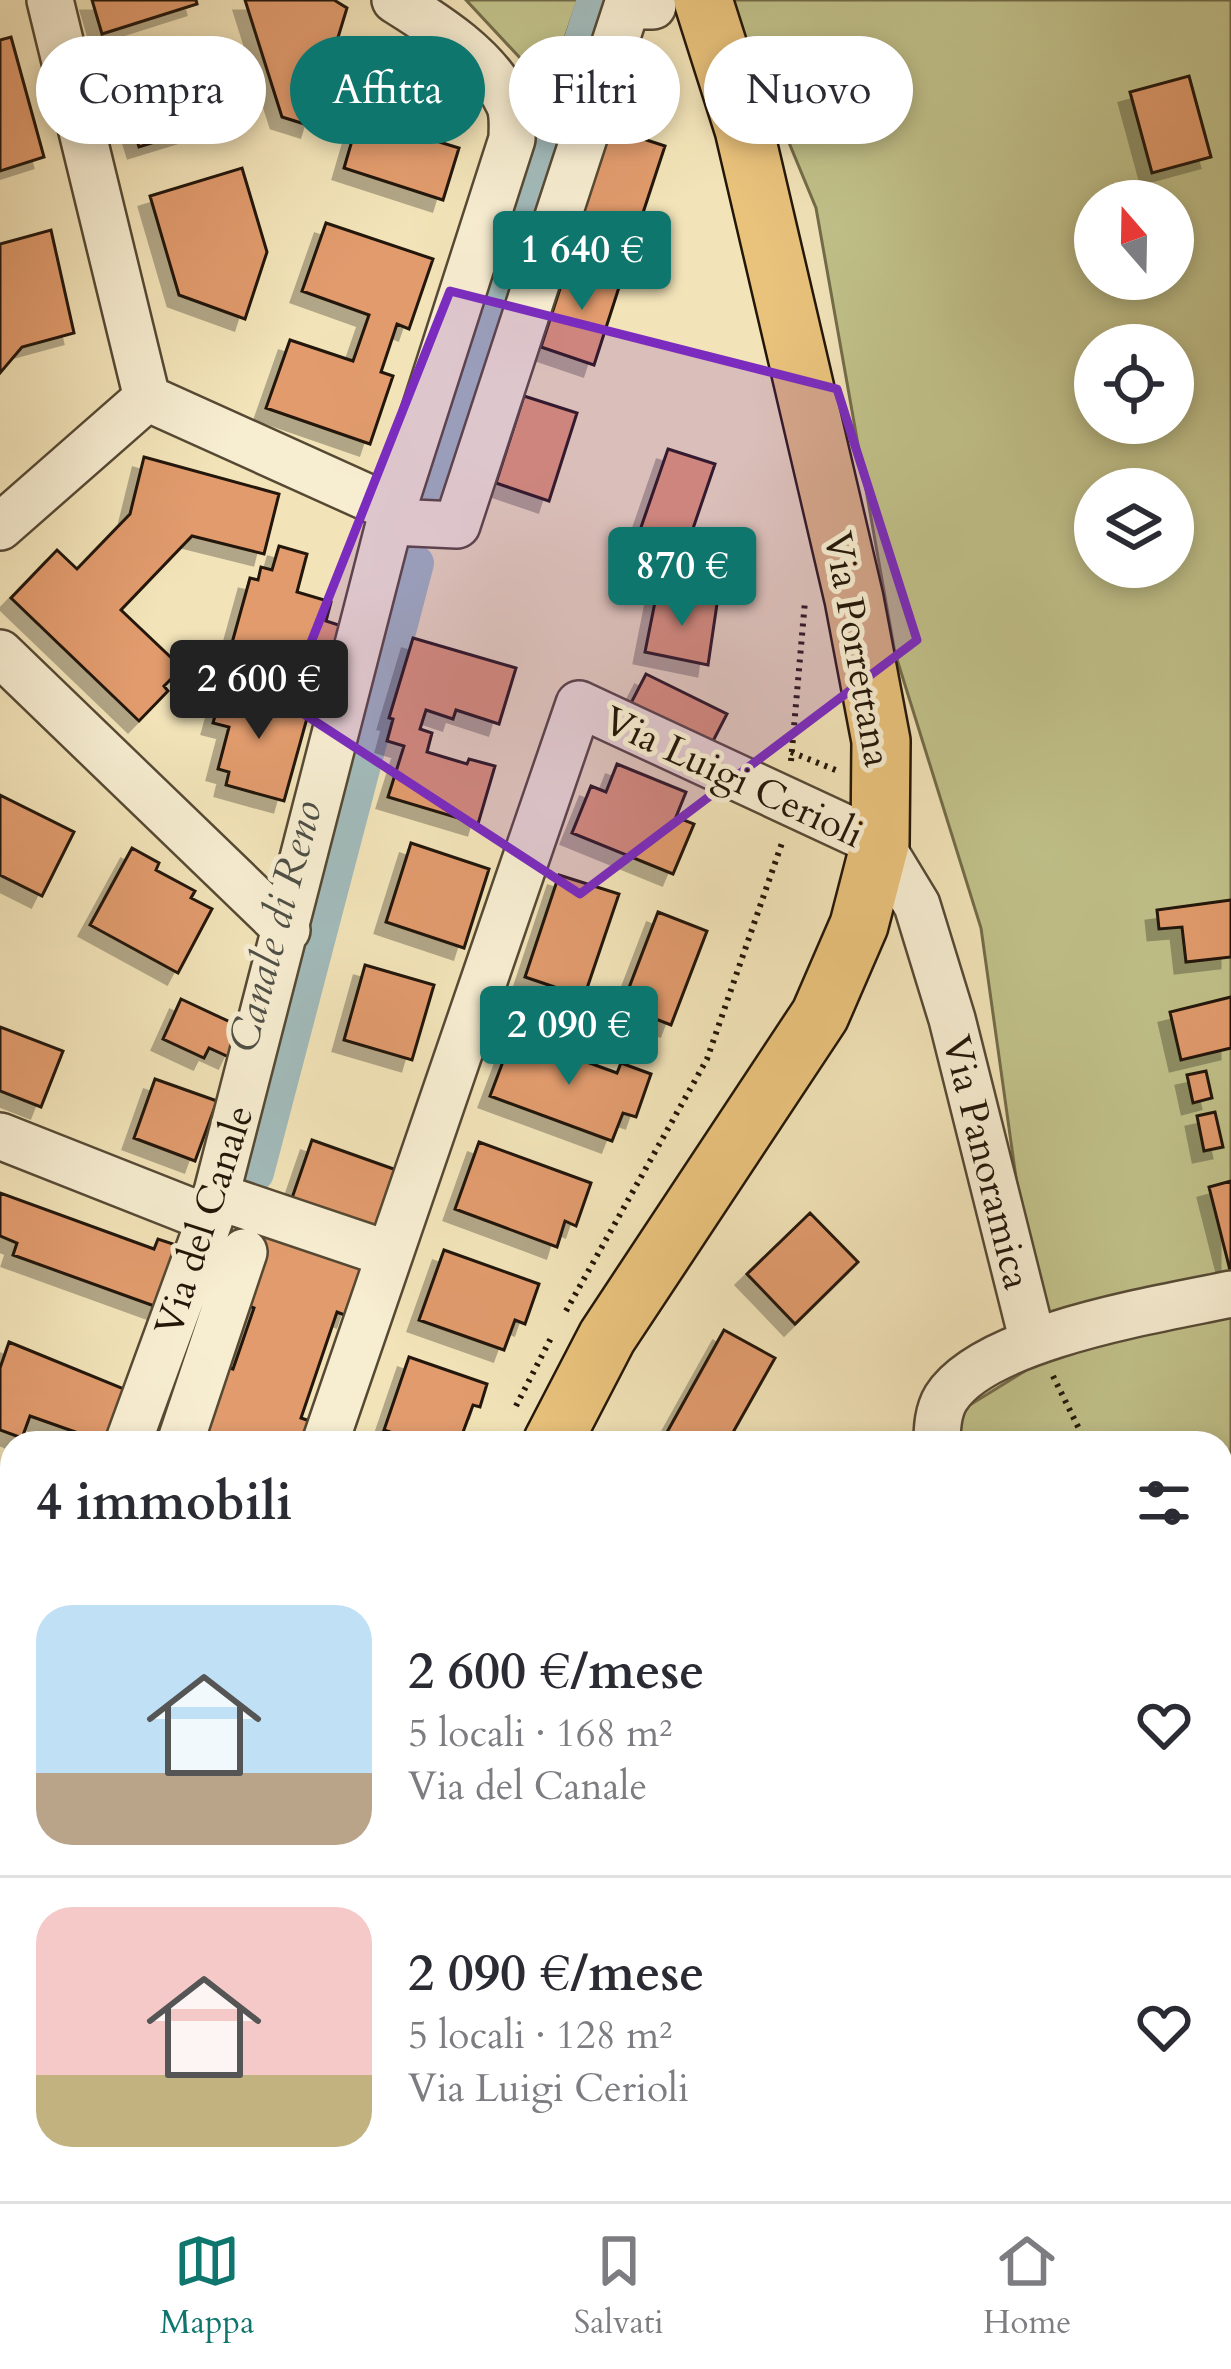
<!DOCTYPE html>
<html lang="it">
<meta charset="utf-8">
<style>
:root{--surface:#fff;--page:#f7f7f7;--text:#2b2b33;--muted:#7c7c81;--line:#e1e1e2;--accent:#0f766e}
body{margin:0;font-family:Cardo,serif;background:var(--page);color:var(--text);height:100vh;display:flex;flex-direction:column;font-size:45px;white-space:nowrap}
*{box-sizing:border-box;margin:0}
p{font-size:39px;color:var(--muted)}
.icon{flex:none;width:66px;height:66px;fill:none;stroke:currentColor;stroke-width:2;stroke-linecap:round;stroke-linejoin:round}
.map{position:relative;flex:1;overflow:hidden}
.side{position:absolute;left:0px;top:1431px;width:1233px;height:771px;display:flex;flex-direction:column;background:var(--surface);border-radius:36px 36px 0 0;box-shadow:0 6px 18px #0003}
.side>*{flex:none}
.hud{position:absolute;left:36px;top:36px;width:1161px;height:108px;display:flex;gap:24px}
.needle{width:78px;rotate:340deg}
.fabs{position:absolute;left:1074px;top:180px;display:grid;gap:24px}
.fabs a{display:grid;place-items:center;width:120px;height:120px;border-radius:50%;background:var(--surface);box-shadow:0 6px 18px #0003;font-size:60px}
.price{position:absolute;translate:-50% -102px;padding:0 27px;border-radius:12px;background:var(--accent);color:#fff;font-size:39px;line-height:78px;filter:drop-shadow(0 3px 6px #0008)}
.price::after{content:'';position:absolute;left:50%;top:72px;width:36px;height:27px;margin-left:-18px;background:inherit;clip-path:polygon(0 0,100% 0,50% 100%)}
.price.on{background:#222;color:#fff}
ul{padding:0;list-style:none}
li{display:flex;align-items:center;gap:36px;height:300px;padding:0 36px}
li+li{border-top:3px solid var(--line)}
li span{display:grid;place-items:center;flex:none;width:336px;height:240px;border-radius:36px;color:#555}
li>.icon{margin-inline-start:auto}
span .icon{width:144px;height:144px;fill:#fffc;stroke-width:1}
li b{font-size:51px}
h2{display:flex;justify-content:space-between;align-items:center;height:144px;padding:0 36px;font-size:51px}
.chip{padding:0 42px;border-radius:54px;background:var(--surface);box-shadow:0 6px 18px #0003;font-size:42px;line-height:108px}
.chip.on{background:var(--accent);color:#fff}
.tabs{display:flex;justify-content:space-around;align-items:center;height:168px;border-top:3px solid var(--line);background:var(--surface);font-size:33px;color:var(--muted)}
.tabs a{display:grid;justify-items:center;gap:6px}
.tabs .on{color:var(--accent)}
.map>svg:first-child{display:block}
.green{fill:#c1c18a;stroke:#726c49;stroke-width:3;fill-rule:evenodd}
.lines{fill:none;stroke-linecap:round;stroke-linejoin:round}
.canal{stroke:#a2bbbb;stroke-width:36}
.building{fill:#e19b6d;stroke:#221608;stroke-width:3;filter:url(#shadow)}
.minor-casing{stroke:#564934;stroke-width:50}
.major-casing{stroke:#221608;stroke-width:62}
.path{stroke:#221608;stroke-width:6;stroke-dasharray:3 6;stroke-linecap:butt}
.minor{stroke:#f7edd1;stroke-width:45}
.major{stroke:#e9c27c;stroke-width:57}
.marked{fill:#7b2cbf;fill-opacity:0.2;stroke:#7b2cbf;stroke-width:9;stroke-linejoin:round}
.labels{text-anchor:middle;stroke-width:10;stroke-linejoin:round;paint-order:stroke}
.street-label{font-size:39px;fill:#221608;stroke:#f7edd1}
.water-label{font-size:42px;font-style:italic;fill:#4f5047;stroke:#f7edd1}
</style>
<div class="map">
<svg width="1231" height="2201" viewBox="0 0 1231 2201">
<defs>
<filter id="shadow"><feDropShadow dx="-11" dy="11" stdDeviation="0" flood-color="#0004"/></filter>
</defs>
<rect width="100%" height="100%" fill="#f2e3b8"/>
<filter id="stains"><feTurbulence type="fractalNoise" baseFrequency=".00167" numOctaves="4"/><feColorMatrix values="0 0 0 0 .2 0 0 0 0 .09 0 0 0 0 .02 0 0 0 .5 -.17"/></filter>
<radialGradient id="worn" r=".72"><stop offset=".6" stop-color="#630" stop-opacity="0"/><stop offset="1" stop-color="#630" stop-opacity=".3"/></radialGradient>
<path class="green" d="M 466,0 L 578,0 L 548,88 Z
M 730,0 L 1231,0 L 1231,2201 L 986,2201 L 984,2192 L 1221,2190 L 1221,1443 L 950,1443 L 947,1419 L 1025,1371 L 1040,1349 L 981,928 L 895,653 L 816,208 ZM 1095,201 L 1173,201 L 1173,279 L 1095,279 ZM 1095,345 L 1173,345 L 1173,423 L 1095,423 ZM 1095,489 L 1173,489 L 1173,567 L 1095,567 Z"/>
<g class="lines">
<path class="canal" d="M 439,490 L 595,0
M 256,1173 L 416,563
M 154,1443 L 193,1340
M 0,1856 L 12,1823"/>
</g>
<path class="building" d="M 92,0 L 196,0 L 197,4 L 102,34 Z
M 245,0 L 334,0 L 347,8 L 311,126 L 282,117 Z
M 11,37 L 44,157 L 0,171 L 0,40 Z
M 208,47 L 230,119 L 139,147 L 117,76 Z
M 377,55 L 441,77 L 423,137 L 459,148 L 443,200 L 344,168 Z
M 1189,76 L 1211,157 L 1152,173 L 1130,92 Z
M 610,128 L 665,146 L 636,234 L 582,216 Z
M 242,168 L 267,252 L 245,319 L 179,295 L 150,196 Z
M 326,223 L 433,259 L 409,329 L 397,324 L 381,372 L 393,376 L 370,444 L 266,408 L 290,340 L 353,361 L 369,315 L 302,291 Z
M 51,230 L 74,333 L 22,347 L 0,373 L 0,244 Z
M 569,261 L 622,278 L 594,365 L 541,347 Z
M 524,396 L 577,413 L 549,501 L 496,483 Z
M 668,449 L 715,464 L 686,549 L 639,533 Z
M 144,457 L 279,494 L 264,554 L 192,536 L 121,610 L 182,668 L 164,686 L 168,691 L 139,721 L 11,598 L 57,550 L 77,569 L 130,514 Z
M 279,546 L 307,554 L 297,592 L 331,602 L 326,621 L 345,627 L 334,665 L 280,649 L 276,663 L 230,650 L 250,578 L 258,580 L 261,567 L 272,570 Z
M 657,592 L 717,604 L 708,665 L 645,652 Z
M 413,638 L 516,668 L 499,724 L 456,710 L 453,719 L 426,710 L 420,729 L 432,733 L 427,752 L 467,764 L 469,759 L 495,766 L 478,824 L 388,797 L 404,746 L 387,741 L 393,719 L 389,718 Z
M 646,674 L 727,714 L 712,743 L 631,703 Z
M 223,687 L 309,711 L 284,801 L 226,785 L 229,772 L 218,769 L 229,727 L 213,723 Z
M 617,764 L 686,792 L 676,817 L 694,824 L 673,874 L 572,833 L 591,786 L 606,792 Z
M 0,795 L 74,832 L 42,896 L 0,875 Z
M 411,843 L 489,869 L 464,948 L 386,922 Z
M 132,848 L 159,863 L 156,870 L 195,891 L 191,898 L 212,909 L 178,973 L 90,925 Z
M 559,875 L 619,894 L 584,997 L 525,977 Z
M 1231,900 L 1231,957 L 1186,962 L 1182,927 L 1159,929 L 1157,910 Z
M 658,912 L 707,931 L 671,1025 L 622,1006 Z
M 365,965 L 434,985 L 412,1060 L 344,1040 Z
M 1231,997 L 1231,1048 L 1181,1060 L 1170,1012 Z
M 181,999 L 243,1028 L 229,1057 L 209,1048 L 204,1058 L 163,1039 Z
M 0,1027 L 63,1051 L 41,1107 L 0,1091 Z
M 513,1035 L 617,1073 L 621,1063 L 651,1074 L 636,1117 L 623,1113 L 612,1141 L 490,1096 Z
M 1206,1071 L 1212,1098 L 1193,1103 L 1187,1075 Z
M 155,1079 L 217,1101 L 195,1161 L 134,1138 Z
M 1215,1112 L 1223,1147 L 1204,1151 L 1197,1116 Z
M 312,1140 L 402,1172 L 382,1230 L 292,1198 Z
M 479,1142 L 591,1183 L 576,1226 L 565,1221 L 557,1247 L 455,1209 Z
M 1231,1181 L 1231,1274 L 1209,1187 Z
M 0,1193 L 154,1249 L 158,1239 L 179,1246 L 157,1307 L 13,1255 L 17,1243 L 0,1236 Z
M 810,1213 L 858,1262 L 795,1324 L 747,1274 Z
M 264,1232 L 364,1266 L 347,1316 L 337,1312 L 301,1418 L 313,1422 L 305,1443 L 213,1443 L 214,1440 L 193,1432 L 216,1363 L 233,1369 L 254,1308 L 240,1303 Z
M 444,1250 L 539,1284 L 525,1324 L 515,1320 L 504,1350 L 419,1320 Z
M 724,1330 L 775,1358 L 727,1443 L 682,1443 L 666,1434 Z
M 9,1342 L 129,1391 L 110,1443 L 78,1443 L 81,1434 L 30,1416 L 22,1438 L 0,1430 L 0,1368 Z
M 409,1357 L 487,1384 L 480,1407 L 473,1405 L 459,1443 L 422,1443 L 384,1430 Z
M 12,1462 L 12,1497 L 1,1493 Z
M 0,1570 L 12,1575 L 12,1634 L 8,1642 L 0,1639 Z
M 0,1678 L 12,1683 L 12,1693 L 0,1720 Z
M 32,2190 L 66,2190 L 70,2201 L 3,2201 Z
M 161,2190 L 301,2190 L 304,2200 L 164,2201 Z
M 331,2190 L 391,2190 L 395,2201 L 335,2201 Z
M 536,2190 L 678,2190 L 682,2201 L 538,2201 Z
M 707,2190 L 743,2190 L 712,2201 Z"/>
<g class="lines">
<g class="minor-casing">
<path id="minor" d="M 50,0 L 147,398
M 147,398 L 393,509
M 392,522 L 457,525 L 627,6 L 653,6
M 0,527 L 147,398
M 0,653 L 287,930
M 0,1136 L 210,1219
M 216,1196 L 388,1254
M 128,1443 L 210,1219 L 393,509 L 512,139 C 512,127 514,113 508,102 C 487,57 435,25 395,0
M 180,1443 L 244,1252
M 325,1443 L 579,704 L 880,844 L 917,905 L 952,1019 L 1033,1342
M 937,1443 C 937,1428 938,1411 946,1398 C 985,1336 1161,1309 1231,1294
M 0,1782 L 12,1752
M 102,2190 L 106,2201
M 428,2190 L 432,2201
M 1073,2190 L 1075,2201"/>
</g>
<g class="major-casing">
<path id="major" d="M 552,1443 L 607,1337 L 820,1015 L 859,925 L 880,844 L 881,741 L 854,599 L 744,129 L 703,0
M 0,1918 L 12,1921"/>
</g>
<path class="path" d="M 791,752 L 838,771
M 791,761 L 805,601
M 566,1311 L 707,1059 L 783,840
M 1053,1376 L 1086,1443
M 516,1406 L 551,1338
M 1221,1726 L 1231,1747
M 1141,2190 L 1154,2201"/>
<use href="#minor" class="minor"/>
<use href="#major" class="major"/>
</g>
<path class="marked" d="M 450,291 L 837,389 L 917,640 L 580,894 L 287,703 Z"/>
<g class="labels">
<g class="street-label">
<text transform="translate(859 649) rotate(80)" y="14">Via Porrettana</text>
<text transform="translate(734 776) rotate(25)" y="14">Via Luigi Cerioli</text>
<text transform="translate(988 1162) rotate(76)" y="14">Via Panoramica</text>
<text transform="translate(203 1220) rotate(-72)" y="14">Via del Canale</text>
</g>
<g class="water-label">
<text transform="translate(274 926) rotate(-75)" y="15">Canale di Reno</text>
</g>
</g>
<rect width="100%" height="100%" filter="url(#stains)"/>
<rect width="100%" height="100%" fill="url(#worn)"/>
</svg>
<div class="fabs">
<a><svg class="needle" viewBox="-14 -14 28 28"><path d="M0-13l5 13h-10z" fill="#e53935"/><path d="M0 13l5-13h-10z" fill="#7c7c81"/></svg></a>
<a><svg class="icon" aria-label="locate" viewBox="0 0 24 24"><circle cx="12" cy="12" r="6"/><path d="M12 2v4M12 18v4M2 12h4M18 12h4"/></svg></a>
<a><svg class="icon" aria-label="layers" viewBox="0 0 24 24"><path d="M12 4l9 5-9 5-9-5zM3 14l9 5 9-5"/></svg></a>
</div>
<b class="price" style="left:582px;top:313px">1 640 €</b>
<b class="price" style="left:682px;top:629px">870 €</b>
<b class="price on" style="left:259px;top:742px">2 600 €</b>
<b class="price" style="left:569px;top:1088px">2 090 €</b>
<div class="hud">
<a class="chip">Compra</a>
<a class="chip on">Affitta</a>
<a class="chip">Filtri</a>
<a class="chip">Nuovo</a>
</div>
<section class="side">
<h2>4 immobili<svg class="icon" aria-label="filters" viewBox="0 0 24 24"><path d="M4 7h16M4 17h16"/><circle cx="9" cy="7" r="2"/><circle cx="15" cy="17" r="2"/></svg></h2>
<ul>
<li><span style="background:linear-gradient(#bfe0f5 70%,#b9a48a 0)"><svg class="icon" aria-label="home" viewBox="0 0 24 24"><path d="M3 11l9-7 9 7M6 9v11h12V9"/></svg></span><div><b>2 600 €/mese</b><p>5 locali · 168 m²</p><p>Via del Canale</p></div><svg class="icon" aria-label="heart" viewBox="0 0 24 24"><path d="M12 20l-8-8c-3-5 5-10 8-4 3-6 11-1 8 4z"/></svg></li>
<li><span style="background:linear-gradient(#f6c9c9 70%,#c2b280 0)"><svg class="icon" aria-label="home" viewBox="0 0 24 24"><path d="M3 11l9-7 9 7M6 9v11h12V9"/></svg></span><div><b>2 090 €/mese</b><p>5 locali · 128 m²</p><p>Via Luigi Cerioli</p></div><svg class="icon" aria-label="heart" viewBox="0 0 24 24"><path d="M12 20l-8-8c-3-5 5-10 8-4 3-6 11-1 8 4z"/></svg></li>
</ul>
</section>
</div>
<nav class="tabs">
<a class="on"><svg class="icon" aria-label="map" viewBox="0 0 24 24"><path d="M3 6l6-2 6 2 6-2v14l-6 2-6-2-6 2zM9 4v14M15 6v14"/></svg>Mappa</a>
<a><svg class="icon" aria-label="saved" viewBox="0 0 24 24"><path d="M7 4h10v16l-5-4-5 4z"/></svg>Salvati</a>
<a><svg class="icon" aria-label="home" viewBox="0 0 24 24"><path d="M3 11l9-7 9 7M6 9v11h12V9"/></svg>Home</a>
</nav>
